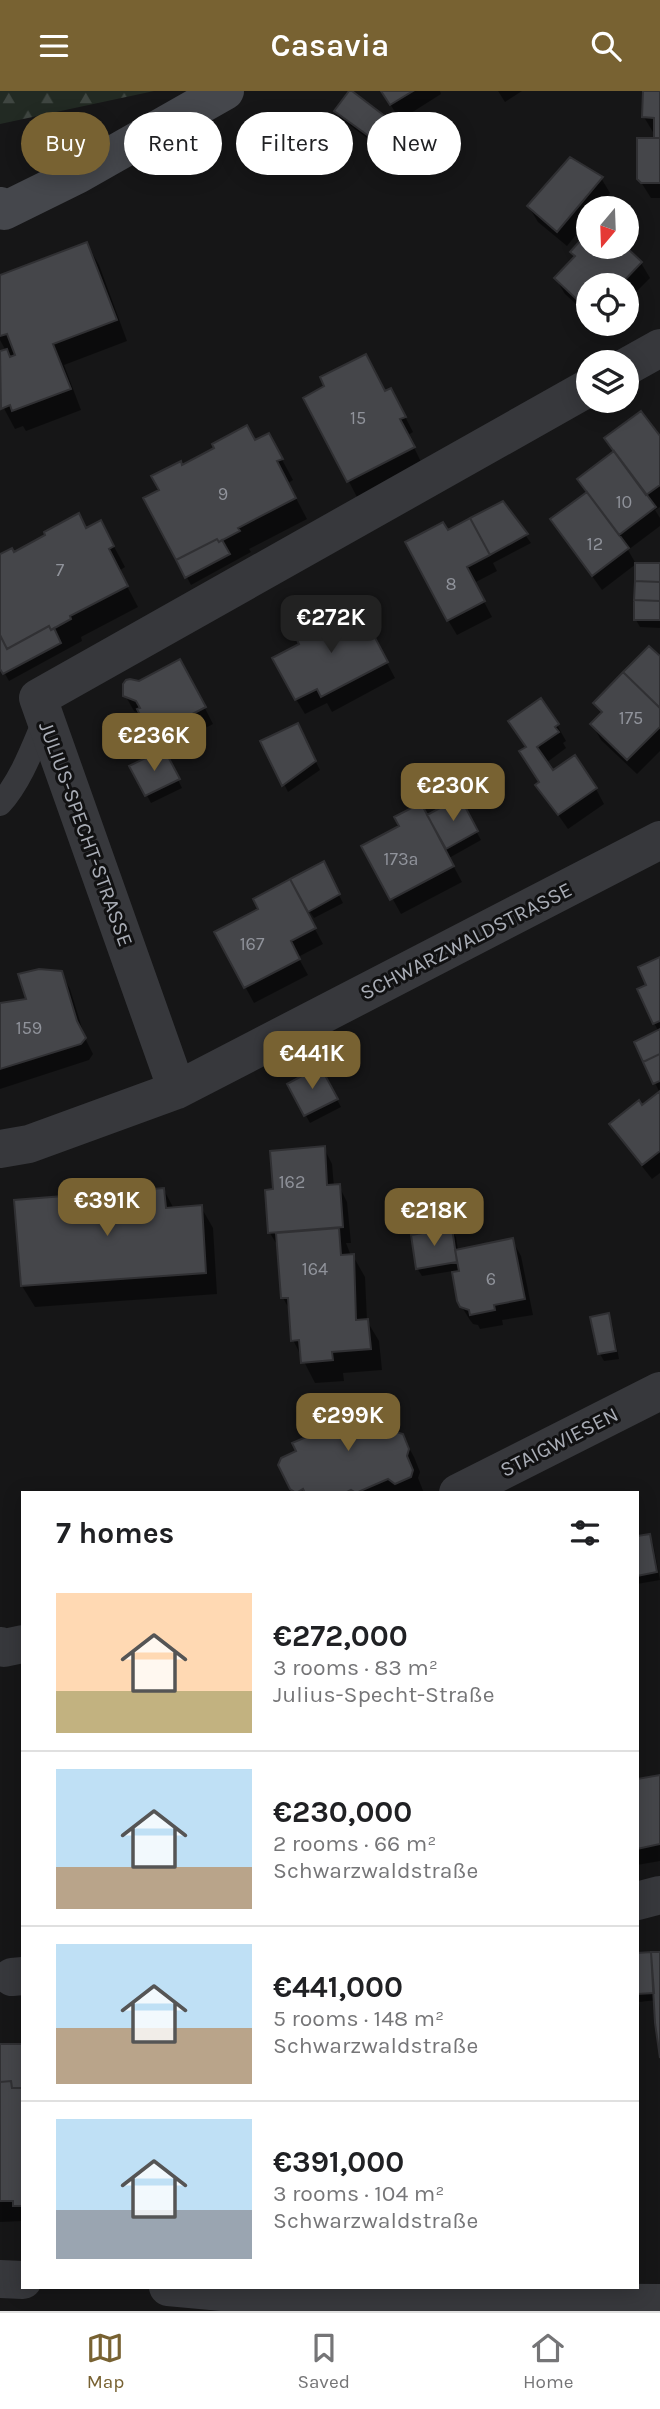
<!DOCTYPE html>
<meta charset="utf-8">
<style>
:root{--surface:#fff;--page:#f2f2f2;--text:#202124;--muted:#757577;--line:#e0e0e0;--accent:#786232}
body{margin:0;font-family:Karla,sans-serif;background:var(--page);color:var(--text);height:100vh;display:flex;flex-direction:column;font-size:26px;white-space:nowrap}
*{box-sizing:border-box;margin:0}
p{font-size:23px;color:var(--muted)}
.icon{flex:none;width:38px;height:38px;fill:none;stroke:currentColor;stroke-width:2;stroke-linecap:round;stroke-linejoin:round}
.map{position:relative;flex:1;overflow:hidden}
.sheet{position:absolute;left:21px;top:1400px;width:618px;height:798px;display:flex;flex-direction:column;background:var(--surface);border-radius:0px;box-shadow:0 4px 18px #0003}
.sheet>*{flex:none}
.hud{position:absolute;left:21px;top:21px;width:620px;height:63px;display:flex;gap:14px}
.needle{width:46px;rotate:199deg}
.buttons{position:absolute;left:576px;top:105px;display:grid;gap:14px}
.buttons a{display:grid;place-items:center;width:63px;height:63px;border-radius:50%;background:var(--surface);box-shadow:0 4px 18px #0003;font-size:35px}
.price{position:absolute;translate:-50% -60px;padding:0 16px;border-radius:14px;background:var(--accent);color:#fff;font-size:23px;line-height:46px;filter:drop-shadow(0 2px 4px #0008)}
.price::after{content:'';position:absolute;left:50%;top:42px;width:21px;height:16px;margin-left:-10px;background:inherit;clip-path:polygon(0 0,100% 0,50% 100%)}
.price.active{background:#222;color:#fff}
ul{padding:0;list-style:none}
li{display:flex;align-items:center;gap:21px;height:175px;padding:0 35px}
li+li{border-top:2px solid var(--line)}
li span{display:grid;place-items:center;flex:none;width:196px;height:140px;border-radius:0px;color:#555}
li>.icon{margin-inline-start:auto}
span .icon{width:84px;height:84px;fill:#fffc;stroke-width:1}
li b{font-size:30px}
h2{display:flex;justify-content:space-between;align-items:center;height:84px;padding:0 35px;font-size:30px}
.pill{padding:0 24px;border-radius:32px;background:var(--surface);box-shadow:0 4px 18px #0003;font-size:24px;line-height:63px}
.pill.active{background:var(--accent);color:#fff}
header{display:flex;justify-content:space-between;align-items:center;height:91px;padding:0 35px;background:var(--accent);color:#fff;font-size:32px;font-weight:600}
.menu{display:flex;justify-content:space-around;align-items:center;height:98px;border-top:2px solid var(--line);background:var(--surface);font-size:19px;color:var(--muted)}
.menu a{display:grid;justify-items:center;gap:4px}
.menu .active{color:var(--accent)}
.map>svg:first-child{display:block}
.forest{fill:url(#forest-firs)}
.shadow{fill:#0007}
.building{fill:#45464a;stroke:#303033;stroke-width:2}
.lines{fill:none;stroke-linecap:round;stroke-linejoin:round}
.lane{stroke:#37383c;stroke-width:24}
.street{stroke:#37383c;stroke-width:38}
.secondary{stroke:#45474c;stroke-width:38}
.labels{text-anchor:middle;stroke-width:6;stroke-linejoin:round;paint-order:stroke}
.number-label{font-size:18px;fill:#90939b}
.street-label{font-size:21px;fill:#a9adb6;stroke:#111112}
</style>
<header><svg class="icon" aria-label="menu" viewBox="0 0 24 24"><path d="M4 6h16M4 12h16M4 18h16"/></svg>Casavia<svg class="icon" aria-label="search" viewBox="0 0 24 24"><circle cx="10" cy="10" r="6"/><path d="M15 15l6 6"/></svg></header>
<div class="map">
<svg width="660" height="2220" viewBox="0 0 660 2220">
<defs>
<pattern id="forest-firs" width="22" height="20" patternUnits="userSpaceOnUse" patternTransform="scale(1.75)"><rect width="22" height="20" fill="#222a23"/><path d="M5 1l3.5 6h-7zM16 11l3.5 6h-7z" fill="#3f4641"/></pattern>
</defs>
<rect width="100%" height="100%" fill="#161617"/>
<path class="forest" d="M 0,0 L 154,0 L 0,33 Z"/>
<path class="shadow" d="M 382,0 L 440,0 L 441,3 L 400,29 Z
M 498,0 L 522,0 L 505,11 Z
M 657,0 L 660,0 L 660,107 L 651,107 L 639,88 L 656,49 L 656,41 L 653,41 L 644,26 Z
M 336,20 L 389,30 L 393,37 L 375,53 L 340,27 Z
M 601,87 L 610,102 L 598,117 L 588,117 L 588,129 L 567,155 L 538,131 L 529,116 Z
M 588,144 L 588,156 L 624,156 L 641,172 L 650,187 L 626,211 L 626,194 L 588,194 L 588,224 L 565,203 L 556,188 L 576,167 L 572,161 Z
M 87,153 L 99,174 L 127,250 L 64,274 L 81,319 L 26,340 L 23,335 L 15,338 L 0,310 L 0,262 L 6,260 L 0,249 L 0,186 Z
M 385,302 L 399,314 L 413,341 L 408,344 L 422,373 L 357,406 L 305,307 Z
M 606,348 L 660,348 L 660,416 L 655,419 L 660,427 L 660,435 L 628,459 L 636,473 L 602,499 L 552,429 L 587,402 L 579,389 L 614,362 Z
M 280,365 L 293,389 L 288,392 L 307,428 L 249,458 L 251,461 L 191,494 L 146,408 L 161,400 L 182,376 Z
M 502,412 L 531,452 L 493,472 L 497,480 L 474,492 L 492,526 L 457,544 L 448,529 L 447,441 Z
M 86,439 L 112,452 L 125,476 L 119,480 L 138,516 L 81,546 L 82,550 L 9,590 L 0,574 L 0,465 Z
M 660,474 L 660,537 L 640,536 L 636,529 Z
M 365,531 L 395,587 L 332,621 L 327,612 L 305,623 L 296,608 L 302,554 Z
M 660,567 L 660,660 L 637,683 L 601,649 L 592,633 L 602,624 L 595,612 Z
M 189,586 L 213,633 L 163,659 L 182,697 L 151,712 L 132,676 L 161,661 L 141,623 L 134,620 L 125,604 L 139,591 Z
M 510,630 L 557,634 L 566,650 L 563,652 L 566,657 L 546,672 L 553,682 L 596,698 L 604,713 L 568,738 L 538,695 L 541,692 L 527,657 Z
M 301,642 L 320,679 L 288,701 L 263,650 Z
M 459,709 L 481,749 L 449,767 L 462,791 L 401,823 L 364,756 Z
M 323,773 L 343,812 L 314,827 L 306,815 L 303,816 L 323,853 L 298,866 L 308,884 L 254,912 L 216,842 L 261,819 L 256,809 Z
M 660,868 L 660,999 L 659,1000 L 655,992 L 659,941 L 654,932 L 648,895 Z
M 61,882 L 70,898 L 85,947 L 93,963 L 89,969 L 0,998 L 0,915 L 28,909 Z
M 320,977 L 341,1016 L 310,1032 L 289,994 Z
M 660,1002 L 660,1082 L 652,1088 L 621,1049 L 612,1033 L 642,1017 Z
M 324,1057 L 332,1073 L 334,1096 L 339,1095 L 347,1111 L 351,1152 L 346,1152 L 351,1165 L 353,1165 L 365,1186 L 367,1230 L 379,1250 L 382,1279 L 343,1282 L 344,1290 L 315,1292 L 293,1249 L 291,1221 L 283,1207 L 279,1157 L 270,1142 L 275,1100 Z
M 164,1099 L 174,1118 L 201,1116 L 213,1137 L 217,1203 L 35,1216 L 22,1195 Z
M 451,1139 L 456,1146 L 458,1160 L 512,1149 L 521,1165 L 533,1224 L 502,1229 L 503,1234 L 480,1238 L 478,1234 L 473,1233 L 470,1229 L 460,1213 L 453,1180 L 422,1185 L 417,1177 Z
M 608,1224 L 612,1232 L 619,1268 L 604,1270 L 600,1263 Z
M 381,1308 L 399,1343 L 402,1344 L 414,1366 L 420,1381 L 418,1387 L 424,1402 L 294,1402 L 280,1374 L 298,1361 L 314,1345 L 336,1328 Z
M 649,1444 L 653,1452 L 660,1489 L 637,1493 L 637,1446 Z
M 660,1686 L 660,1770 L 637,1774 L 637,1690 Z
M 660,1863 L 660,1958 L 657,1909 L 639,1911 L 640,1919 L 637,1919 L 637,1864 Z
M 0,1955 L 23,1955 L 23,2130 L 0,2131 Z"/>
<path class="building" d="M 349,0 L 352,0 L 390,29 L 370,46 L 334,20 Z
M 381,0 L 413,0 L 390,14 Z
M 643,0 L 660,0 L 660,47 L 654,47 L 654,27 L 642,26 Z
M 637,47 L 660,47 L 660,92 L 641,92 L 637,88 Z
M 570,66 L 603,86 L 557,141 L 527,115 Z
M 588,141 L 588,156 L 626,156 L 642,171 L 620,194 L 588,194 L 588,219 L 554,187 L 575,165 L 570,161 Z
M 87,151 L 117,229 L 53,253 L 71,298 L 12,320 L 10,314 L 1,318 L 0,260 L 7,258 L 10,266 L 15,264 L 7,243 L 0,245 L 0,184 Z
M 366,263 L 385,300 L 391,297 L 406,326 L 400,328 L 415,356 L 347,391 L 303,307 L 324,295 L 320,286 Z
M 641,320 L 660,345 L 660,394 L 646,404 L 604,347 Z
M 247,334 L 255,349 L 269,342 L 283,368 L 277,370 L 296,407 L 238,437 L 240,440 L 219,451 L 217,448 L 176,469 L 143,407 L 159,399 L 151,385 L 181,370 L 182,374 L 214,357 L 212,353 Z
M 614,360 L 656,416 L 619,444 L 577,388 Z
M 587,401 L 629,457 L 592,485 L 550,428 Z
M 503,410 L 528,443 L 490,464 L 470,427 Z
M 79,422 L 86,437 L 101,429 L 114,455 L 109,458 L 128,495 L 70,525 L 71,528 L 51,539 L 49,535 L 7,558 L 0,544 L 0,463 L 12,457 L 14,461 L 45,444 L 44,441 Z
M 470,427 L 490,464 L 467,476 L 485,510 L 447,530 L 405,451 L 443,431 L 448,439 Z
M 217,448 L 219,451 L 222,449 L 230,463 L 185,487 L 176,469 Z
M 635,472 L 660,472 L 660,491 L 635,490 Z
M 635,490 L 660,491 L 660,510 L 634,509 Z
M 634,509 L 660,510 L 660,529 L 634,529 Z
M 357,513 L 388,571 L 321,606 L 317,598 L 295,609 L 272,567 L 299,553 L 295,545 Z
M 49,535 L 51,539 L 54,537 L 61,552 L 3,583 L 0,578 L 0,544 L 7,558 Z
M 649,555 L 660,565 L 660,617 L 623,581 Z
M 180,568 L 206,616 L 150,645 L 137,618 L 140,617 L 136,610 L 123,605 L 123,593 L 126,589 L 130,588 L 139,590 Z
M 623,581 L 660,617 L 660,636 L 627,669 L 590,633 L 602,621 L 593,612 Z
M 541,607 L 559,633 L 555,636 L 559,641 L 537,656 L 553,679 L 575,664 L 597,697 L 558,724 L 535,694 L 539,691 L 519,660 L 526,656 L 508,630 Z
M 298,632 L 316,670 L 282,695 L 260,650 Z
M 164,658 L 180,688 L 145,705 L 129,675 Z
M 460,706 L 478,740 L 446,758 L 427,724 Z
M 421,712 L 454,775 L 390,809 L 361,755 L 399,735 L 394,726 Z
M 324,770 L 340,803 L 308,821 L 290,788 Z
M 290,788 L 316,837 L 291,850 L 300,868 L 244,897 L 214,841 L 258,818 L 253,808 Z
M 660,866 L 660,930 L 653,933 L 637,898 L 646,894 L 638,876 Z
M 39,878 L 62,880 L 77,930 L 86,947 L 81,953 L 0,978 L 0,912 L 26,908 L 18,883 Z
M 660,938 L 660,963 L 643,971 L 634,951 Z
M 660,963 L 660,990 L 653,993 L 643,971 Z
M 320,975 L 338,1008 L 304,1025 L 287,993 Z
M 660,1000 L 660,1060 L 642,1074 L 609,1033 L 639,1009 L 642,1014 Z
M 325,1055 L 327,1094 L 340,1093 L 343,1136 L 268,1142 L 265,1099 L 273,1098 L 270,1060 Z
M 164,1097 L 166,1117 L 202,1114 L 206,1182 L 21,1195 L 14,1109 Z
M 339,1137 L 341,1164 L 354,1163 L 356,1229 L 368,1228 L 371,1258 L 332,1261 L 333,1269 L 301,1272 L 299,1249 L 291,1250 L 288,1207 L 281,1207 L 276,1142 Z
M 452,1137 L 457,1171 L 416,1178 L 411,1144 Z
M 513,1147 L 525,1208 L 494,1214 L 495,1219 L 470,1224 L 469,1219 L 460,1216 L 457,1210 L 452,1181 L 459,1180 L 455,1159 Z
M 609,1222 L 616,1260 L 598,1263 L 590,1226 Z
M 381,1306 L 396,1341 L 403,1343 L 409,1358 L 407,1365 L 413,1379 L 411,1386 L 395,1393 L 388,1388 L 356,1402 L 351,1399 L 345,1402 L 305,1402 L 303,1398 L 296,1402 L 290,1398 L 278,1374 L 281,1367 L 296,1360 L 292,1352 L 311,1344 L 307,1334 L 310,1330 L 329,1322 L 336,1326 Z
M 650,1443 L 657,1481 L 637,1485 L 637,1445 Z
M 660,1684 L 660,1753 L 637,1758 L 637,1688 Z
M 651,1861 L 660,1861 L 660,1967 L 655,1932 Z
M 651,1861 L 654,1902 L 637,1903 L 637,1862 Z
M 0,1953 L 23,1953 L 23,1997 L 12,1997 L 11,1990 L 0,1991 Z
M 11,1990 L 12,1997 L 23,1997 L 23,2115 L 13,2115 L 13,2110 L 0,2110 L 0,1991 Z"/>
<g class="lines">
<path class="lane" d="M 0,713 C 21,690 33,656 45,628"/>
<path class="street" d="M 626,276 L 660,257
M 177,999 L 38,607 L 588,297
M 0,1058 L 29,1053 L 177,999 L 660,749
M 458,1402 L 660,1300
M 0,1555 L 4,1557 L 23,1553
M 637,1810 L 660,1804
M 12,1886 L 23,1885
M 0,2188 L 23,2189
M 168,2196 L 317,2210 L 660,2212"/>
<path class="secondary" d="M 0,115 L 4,120 L 77,84 L 225,0"/>
</g>
<g class="labels">
<g class="number-label">
<text x="358" y="333">15</text>
<text x="223" y="409">9</text>
<text x="624" y="417">10</text>
<text x="595" y="459">12</text>
<text x="60" y="485">7</text>
<text x="451" y="499">8</text>
<text x="631" y="633">175</text>
<text x="401" y="774">173a</text>
<text x="252" y="859">167</text>
<text x="29" y="943">159</text>
<text x="292" y="1097">162</text>
<text x="315" y="1184">164</text>
<text x="491" y="1194">6</text>
</g>
<g class="street-label">
<text transform="translate(86 743) rotate(70)" y="7">JULIUS-SPECHT-STRASSE</text>
<text transform="translate(466 850) rotate(-27)" y="7">SCHWARZWALDSTRASSE</text>
<text transform="translate(559 1351) rotate(-27)" y="7">STAIGWIESEN</text>
</g>
</g>
</svg>
<div class="buttons">
<a><svg class="needle" viewBox="-14 -14 28 28"><path d="M0-13l5 13h-10z" fill="#e53935"/><path d="M0 13l5-13h-10z" fill="#757577"/></svg></a>
<a><svg class="icon" aria-label="locate" viewBox="0 0 24 24"><circle cx="12" cy="12" r="6"/><path d="M12 2v4M12 18v4M2 12h4M18 12h4"/></svg></a>
<a><svg class="icon" aria-label="layers" viewBox="0 0 24 24"><path d="M12 4l9 5-9 5-9-5zM3 14l9 5 9-5"/></svg></a>
</div>
<b class="price active" style="left:331px;top:564px">€272K</b>
<b class="price" style="left:154px;top:682px">€236K</b>
<b class="price" style="left:453px;top:732px">€230K</b>
<b class="price" style="left:312px;top:1000px">€441K</b>
<b class="price" style="left:107px;top:1147px">€391K</b>
<b class="price" style="left:434px;top:1157px">€218K</b>
<b class="price" style="left:348px;top:1362px">€299K</b>
<div class="hud">
<a class="pill active">Buy</a>
<a class="pill">Rent</a>
<a class="pill">Filters</a>
<a class="pill">New</a>
</div>
<section class="sheet">
<h2>7 homes<svg class="icon" aria-label="filters" viewBox="0 0 24 24"><path d="M4 7h16M4 17h16"/><circle cx="9" cy="7" r="2"/><circle cx="15" cy="17" r="2"/></svg></h2>
<ul>
<li><span style="background:linear-gradient(#ffd9b3 70%,#c2b280 0)"><svg class="icon" aria-label="home" viewBox="0 0 24 24"><path d="M3 11l9-7 9 7M6 9v11h12V9"/></svg></span><div><b>€272,000</b><p>3 rooms · 83 m²</p><p>Julius-Specht-Straße</p></div></li>
<li><span style="background:linear-gradient(#bfe0f5 70%,#b9a48a 0)"><svg class="icon" aria-label="home" viewBox="0 0 24 24"><path d="M3 11l9-7 9 7M6 9v11h12V9"/></svg></span><div><b>€230,000</b><p>2 rooms · 66 m²</p><p>Schwarzwaldstraße</p></div></li>
<li><span style="background:linear-gradient(#bfe0f5 60%,#b9a48a 0)"><svg class="icon" aria-label="home" viewBox="0 0 24 24"><path d="M3 11l9-7 9 7M6 9v11h12V9"/></svg></span><div><b>€441,000</b><p>5 rooms · 148 m²</p><p>Schwarzwaldstraße</p></div></li>
<li><span style="background:linear-gradient(#bfe0f5 65%,#9aa5b1 0)"><svg class="icon" aria-label="home" viewBox="0 0 24 24"><path d="M3 11l9-7 9 7M6 9v11h12V9"/></svg></span><div><b>€391,000</b><p>3 rooms · 104 m²</p><p>Schwarzwaldstraße</p></div></li>
</ul>
</section>
</div>
<nav class="menu">
<a class="active"><svg class="icon" aria-label="map" viewBox="0 0 24 24"><path d="M3 6l6-2 6 2 6-2v14l-6 2-6-2-6 2zM9 4v14M15 6v14"/></svg>Map</a>
<a><svg class="icon" aria-label="saved" viewBox="0 0 24 24"><path d="M7 4h10v16l-5-4-5 4z"/></svg>Saved</a>
<a><svg class="icon" aria-label="home" viewBox="0 0 24 24"><path d="M3 11l9-7 9 7M6 9v11h12V9"/></svg>Home</a>
</nav>
